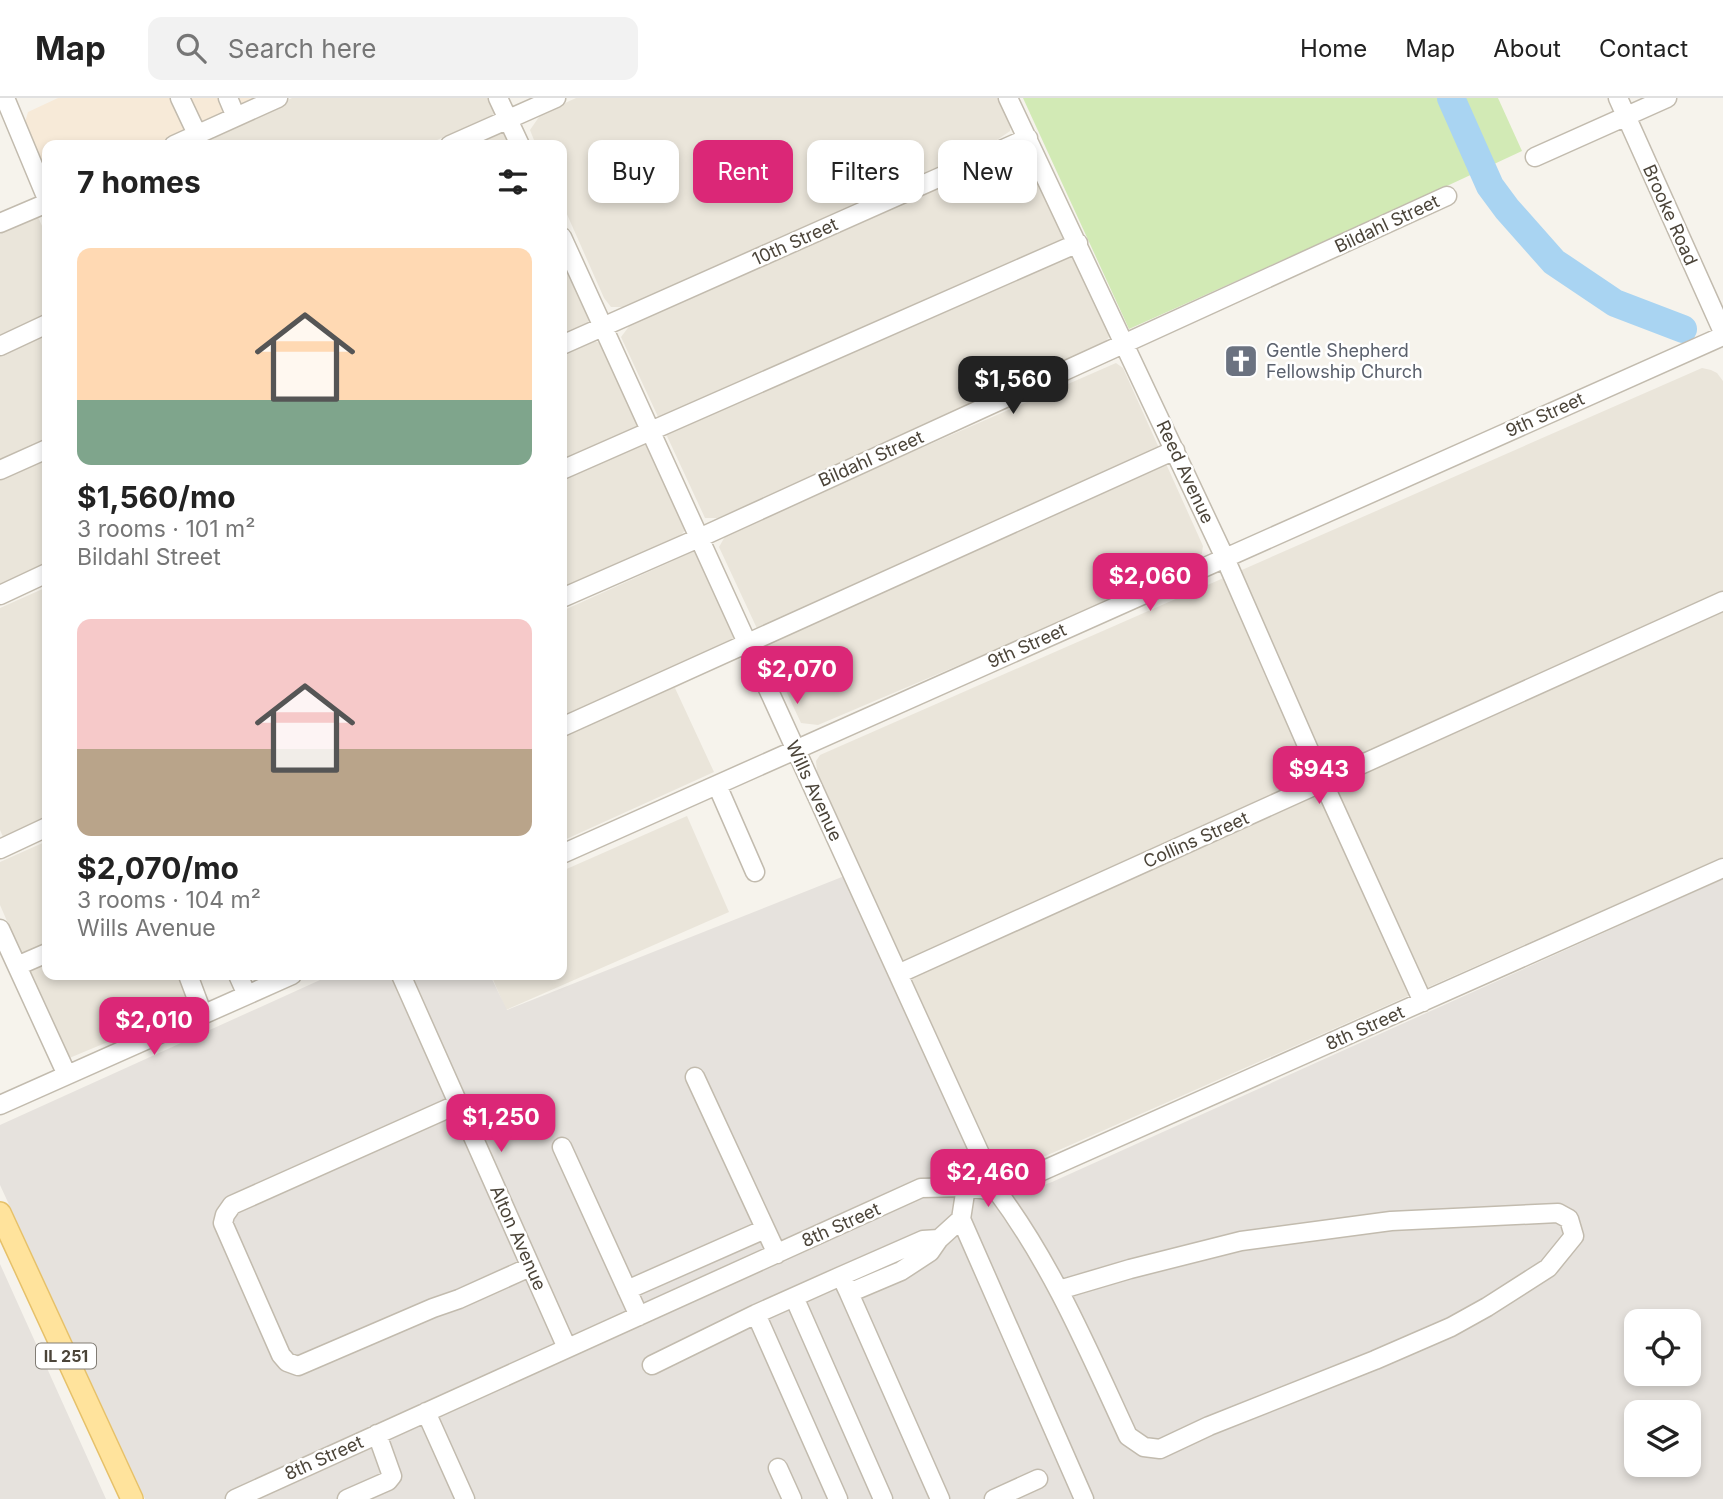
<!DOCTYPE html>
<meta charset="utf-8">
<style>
:root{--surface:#fff;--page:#f2f2f2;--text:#222;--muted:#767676;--line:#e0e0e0;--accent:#db2777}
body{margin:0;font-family:Inter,sans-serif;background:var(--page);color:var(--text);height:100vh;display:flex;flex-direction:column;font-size:26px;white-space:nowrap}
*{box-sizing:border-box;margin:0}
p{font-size:23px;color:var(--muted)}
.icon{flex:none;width:38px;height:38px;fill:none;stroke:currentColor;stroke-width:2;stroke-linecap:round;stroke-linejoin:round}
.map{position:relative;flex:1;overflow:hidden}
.drawer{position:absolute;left:42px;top:42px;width:525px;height:840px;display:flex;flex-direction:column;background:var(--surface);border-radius:14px;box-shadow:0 4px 10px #0003}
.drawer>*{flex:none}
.hud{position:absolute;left:588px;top:42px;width:665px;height:63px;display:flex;gap:14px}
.buttons{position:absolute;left:1624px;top:1211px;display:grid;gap:14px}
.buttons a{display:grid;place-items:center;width:77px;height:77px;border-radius:14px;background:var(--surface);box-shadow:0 4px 10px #0003;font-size:35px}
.price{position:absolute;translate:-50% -60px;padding:0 16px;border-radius:14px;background:var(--accent);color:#fff;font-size:23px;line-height:46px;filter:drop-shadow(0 2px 4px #0008)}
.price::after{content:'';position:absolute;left:50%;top:42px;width:21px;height:16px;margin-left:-10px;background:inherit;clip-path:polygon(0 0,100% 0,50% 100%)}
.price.active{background:#222;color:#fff}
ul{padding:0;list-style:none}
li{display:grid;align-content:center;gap:14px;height:371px;padding:0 35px}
li span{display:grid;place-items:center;height:217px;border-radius:14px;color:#555}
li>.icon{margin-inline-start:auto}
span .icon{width:126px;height:126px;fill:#fffc;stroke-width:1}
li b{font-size:30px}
h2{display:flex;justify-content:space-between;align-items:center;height:84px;padding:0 35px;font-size:30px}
.pill{padding:0 24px;border-radius:14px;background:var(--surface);box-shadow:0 4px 10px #0003;font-size:24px;line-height:63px}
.pill.active{background:var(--accent);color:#fff}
header{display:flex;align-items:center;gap:42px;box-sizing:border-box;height:98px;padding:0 35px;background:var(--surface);border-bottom:2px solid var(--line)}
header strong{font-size:33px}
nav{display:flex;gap:38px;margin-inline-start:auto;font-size:24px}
.search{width:490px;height:63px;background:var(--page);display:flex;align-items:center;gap:18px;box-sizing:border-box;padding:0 24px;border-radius:14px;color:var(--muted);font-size:26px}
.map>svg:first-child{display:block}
.residential{fill:#eae5da}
.commercial{fill:#f7ead8}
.industrial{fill:#e6e2dd;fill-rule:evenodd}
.green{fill:#d2eab5}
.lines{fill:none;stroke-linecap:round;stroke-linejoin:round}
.river{stroke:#a9d4f2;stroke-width:28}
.minor-casing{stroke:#c2bbae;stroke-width:21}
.major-casing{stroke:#e6c16a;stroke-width:24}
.minor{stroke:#fff;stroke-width:18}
.major{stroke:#ffe39c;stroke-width:21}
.labels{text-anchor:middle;stroke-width:5;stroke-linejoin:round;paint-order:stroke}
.shield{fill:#fff;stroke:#817c74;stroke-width:2}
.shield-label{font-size:16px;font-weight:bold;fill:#4b4439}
.street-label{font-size:18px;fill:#4b4439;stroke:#fff}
.worship-label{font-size:18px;fill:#5b616d;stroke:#fff;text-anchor:start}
</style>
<header>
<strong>Map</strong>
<div class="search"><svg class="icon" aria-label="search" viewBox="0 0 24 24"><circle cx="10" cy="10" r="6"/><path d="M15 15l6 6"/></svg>Search here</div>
<nav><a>Home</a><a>Map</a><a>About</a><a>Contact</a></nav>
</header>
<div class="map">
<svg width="1723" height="1401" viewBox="0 0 1723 1401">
<rect width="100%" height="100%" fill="#f6f3ec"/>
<path class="residential" d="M 292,0 L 494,0 L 499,10 L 495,16 L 426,47 L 190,47 Z
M 576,0 L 999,0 L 1011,26 L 1010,33 L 997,42 L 627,209 L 611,209 L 604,200 L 562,105 L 562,47 L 536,47 L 530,32 L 541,16 Z
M 504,35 L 510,37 L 514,47 L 472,47 L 497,36 Z
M 1017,53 L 1025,55 L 1108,234 L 1109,239 L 1097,253 L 718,420 L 705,420 L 621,239 L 630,227 Z
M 28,117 L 38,119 L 47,139 L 47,216 L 0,237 L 0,129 Z
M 562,148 L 592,212 L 588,226 L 562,237 Z
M 47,236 L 47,468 L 0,490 L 0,257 Z
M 595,243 L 600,245 L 606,250 L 686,431 L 681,437 L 562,491 L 562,258 Z
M 1116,265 L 1123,270 L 1203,448 L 1202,455 L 1198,463 L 1126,496 L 818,627 L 801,625 L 719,449 L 727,435 Z
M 1702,270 L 1711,272 L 1717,275 L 1723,283 L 1723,759 L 1014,1072 L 1004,1072 L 996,1066 L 817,674 L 816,663 L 820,657 Z
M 697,452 L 745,555 L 675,590 L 714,674 L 562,743 L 562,513 Z
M 47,489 L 47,722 L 4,741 L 0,732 L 0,510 Z
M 687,718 L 729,814 L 506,912 L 491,877 L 562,877 L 562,773 Z
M 47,743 L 47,877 L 179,877 L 194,908 L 67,961 L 0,807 L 0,764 Z"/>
<path class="commercial" d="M 58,0 L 266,0 L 162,47 L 47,47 L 47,86 L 23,31 L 28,14 Z"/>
<path class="industrial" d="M 852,775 L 991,1101 L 1028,1093 L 1052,1084 L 1723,781 L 1723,1401 L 145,1401 L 0,1087 L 0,1027 L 331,877 L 490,877 L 507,912 ZM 1636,1223 L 1689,1223 L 1689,1276 L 1636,1276 ZM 1636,1314 L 1689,1314 L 1689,1367 L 1636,1367 Z
M 0,1166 L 106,1401 L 0,1401 Z"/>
<path class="green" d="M 1023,0 L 1498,0 L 1522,53 L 1419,101 L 1129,231 Z"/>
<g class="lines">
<path class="river" d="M 1451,0 L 1490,88 L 1507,111 L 1554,164 L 1615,205 L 1683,231"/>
<g class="minor-casing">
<path id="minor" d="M 5,0 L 47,101
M 180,0 L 197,36
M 228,0 L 236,19
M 498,0 L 520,47
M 1008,0 L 1225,460 L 1323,684 L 1423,904
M 1618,0 L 1723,234
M 174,47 L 278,0
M 450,47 L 556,0
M 1535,59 L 1667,0
M 0,125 L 47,105
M 562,139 L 997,1093 C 1053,1168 1089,1254 1128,1338 L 1144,1349 L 1160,1351 L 1209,1328 L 1375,1262 L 1451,1229 L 1487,1209 L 1548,1170 L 1574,1138 L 1569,1121 L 1558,1115 L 1391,1123 L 1241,1143 L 1130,1171 L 1059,1192
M 562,247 L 1028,40
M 0,248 L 47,226
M 0,372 L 47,351
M 562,372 L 1078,145
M 0,497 L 47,475
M 562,500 L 699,440 L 1447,98
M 562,629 L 1175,352
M 717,687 L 755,774
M 0,751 L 47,729
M 562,756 L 1723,238
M 0,831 L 67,977
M 17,868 L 47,855
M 898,876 L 1723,503
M 188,877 L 203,917
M 238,877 L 247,897
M 401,877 L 567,1250
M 695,979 L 777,1156
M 458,1006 L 232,1107 L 225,1117 L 223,1125 L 281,1257 L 287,1264 L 298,1268 L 433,1210 L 459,1201 L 530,1169
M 0,1007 L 292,877
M 562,1049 L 639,1218
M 961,1121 L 1084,1401
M 841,1178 L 923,1142 L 939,1141
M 627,1192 L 765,1131
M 794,1199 L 883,1401
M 652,1267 L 756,1216
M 426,1314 L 465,1401
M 778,1370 L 792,1401
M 235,1401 L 921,1090 L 966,1089 L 997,1093 L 1723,770
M 347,1401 L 388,1383 L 392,1378 L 377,1336
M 838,1401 L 756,1216 L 841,1178 L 849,1195
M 940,1401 L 849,1195 L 901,1173 L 930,1154 L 939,1141 L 961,1121 L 966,1089
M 994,1401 L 1038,1381"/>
</g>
<g class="major-casing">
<path id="major" d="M 0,1115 L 132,1401"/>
</g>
<use href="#minor" class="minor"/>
<use href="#major" class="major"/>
</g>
<defs>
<g id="church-square" transform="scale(1.75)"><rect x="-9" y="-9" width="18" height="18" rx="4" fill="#6b7280" stroke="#fff"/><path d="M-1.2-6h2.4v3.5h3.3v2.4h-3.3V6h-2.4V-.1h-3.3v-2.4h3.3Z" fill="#fff"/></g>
</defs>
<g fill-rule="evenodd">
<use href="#church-square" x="1241" y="263"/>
</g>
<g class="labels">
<rect class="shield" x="36" y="1245.5" width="60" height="25" rx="5"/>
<g class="shield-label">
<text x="66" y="1264">IL 251</text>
</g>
<g class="street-label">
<text transform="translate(1670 117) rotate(66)" y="6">Brooke Road</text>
<text transform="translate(1387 126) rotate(-25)" y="6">Bildahl Street</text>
<text transform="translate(795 144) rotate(-24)" y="6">10th Street</text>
<text transform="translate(1545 317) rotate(-24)" y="6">9th Street</text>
<text transform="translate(871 361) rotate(-24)" y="6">Bildahl Street</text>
<text transform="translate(1185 374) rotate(65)" y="6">Reed Avenue</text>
<text transform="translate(1027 548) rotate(-24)" y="6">9th Street</text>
<text transform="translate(814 693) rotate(65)" y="6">Wills Avenue</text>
<text transform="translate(1196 742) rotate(-24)" y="6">Collins Street</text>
<text transform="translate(1365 930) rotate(-24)" y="6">8th Street</text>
<text transform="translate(841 1127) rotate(-24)" y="6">8th Street</text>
<text transform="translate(518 1140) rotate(66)" y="6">Alton Avenue</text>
<text transform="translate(324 1360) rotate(-24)" y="6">8th Street</text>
</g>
<g class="worship-label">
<text x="1266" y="259">Gentle Shepherd<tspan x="1266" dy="21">Fellowship Church</tspan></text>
</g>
</g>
</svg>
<div class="buttons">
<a><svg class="icon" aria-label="locate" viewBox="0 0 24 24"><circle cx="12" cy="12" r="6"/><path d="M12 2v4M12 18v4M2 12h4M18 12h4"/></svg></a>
<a><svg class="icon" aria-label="layers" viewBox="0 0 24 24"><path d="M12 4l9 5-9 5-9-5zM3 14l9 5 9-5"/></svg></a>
</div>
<b class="price active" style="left:1013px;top:318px">$1,560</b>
<b class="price" style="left:1150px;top:515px">$2,060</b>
<b class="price" style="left:797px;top:608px">$2,070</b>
<b class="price" style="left:1319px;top:708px">$943</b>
<b class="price" style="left:154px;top:959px">$2,010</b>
<b class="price" style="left:501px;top:1056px">$1,250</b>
<b class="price" style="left:988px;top:1111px">$2,460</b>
<div class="hud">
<a class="pill">Buy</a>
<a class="pill active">Rent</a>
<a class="pill">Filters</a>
<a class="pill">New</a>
</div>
<section class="drawer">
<h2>7 homes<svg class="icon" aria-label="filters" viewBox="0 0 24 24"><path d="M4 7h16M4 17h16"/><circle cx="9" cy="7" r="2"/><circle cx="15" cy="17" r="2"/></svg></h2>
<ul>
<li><span style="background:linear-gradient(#ffd9b3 70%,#7fa58c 0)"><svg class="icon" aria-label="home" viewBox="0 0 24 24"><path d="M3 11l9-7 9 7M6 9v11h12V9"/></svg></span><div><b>$1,560/mo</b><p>3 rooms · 101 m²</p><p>Bildahl Street</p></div></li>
<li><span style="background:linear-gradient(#f6c9c9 60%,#b9a48a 0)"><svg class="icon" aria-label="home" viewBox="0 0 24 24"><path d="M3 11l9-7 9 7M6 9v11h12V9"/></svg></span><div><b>$2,070/mo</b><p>3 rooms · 104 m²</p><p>Wills Avenue</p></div></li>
</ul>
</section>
</div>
